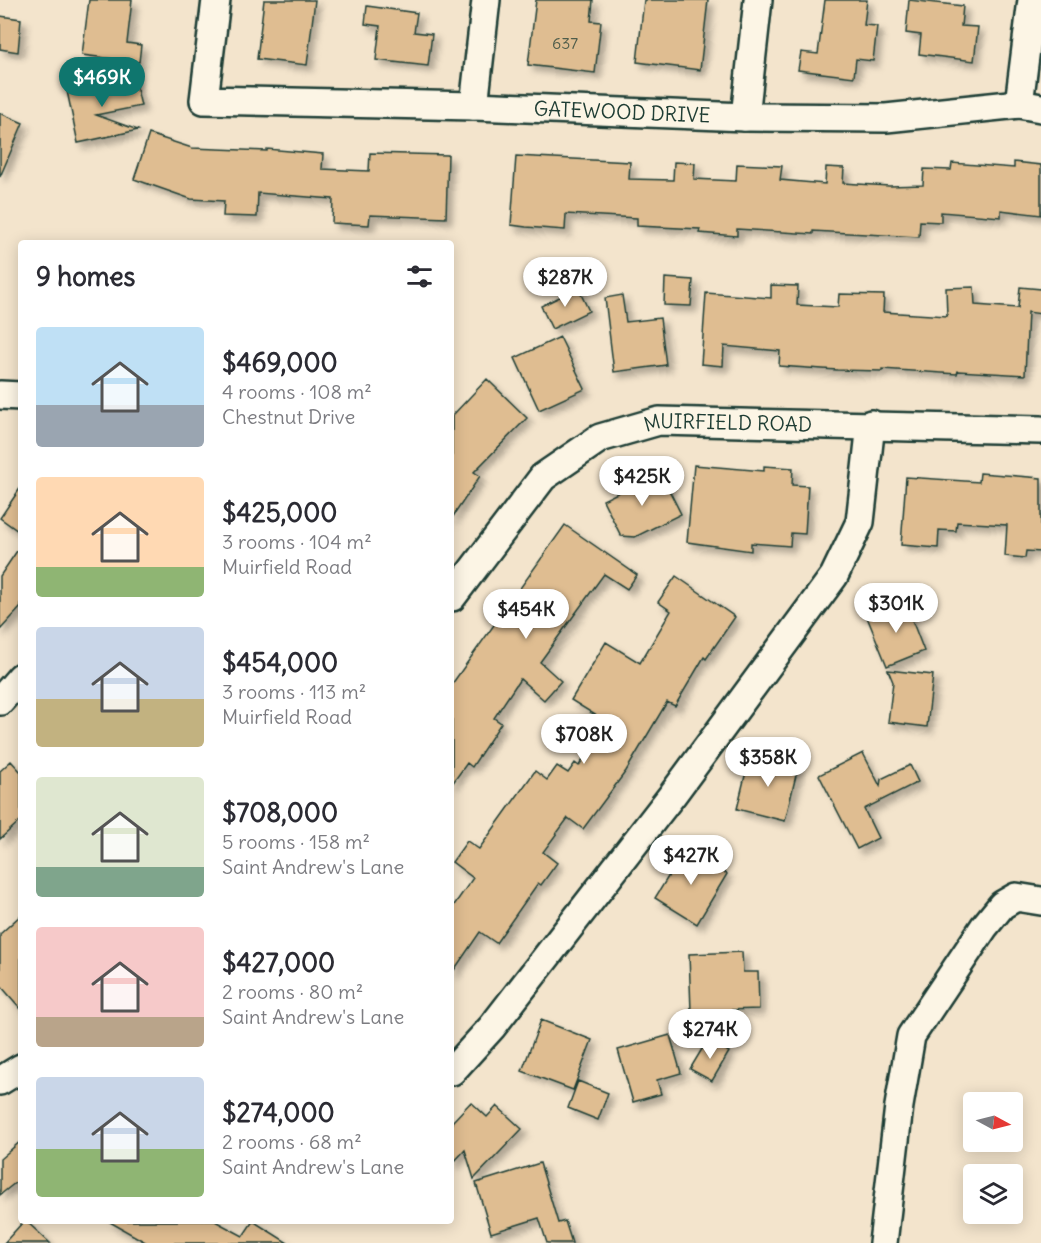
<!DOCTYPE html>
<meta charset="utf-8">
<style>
:root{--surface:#fff;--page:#f2f2f3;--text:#2b2b33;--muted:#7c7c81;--accent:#0f766e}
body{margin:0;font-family:Delius,sans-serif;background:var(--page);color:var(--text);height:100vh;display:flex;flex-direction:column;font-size:22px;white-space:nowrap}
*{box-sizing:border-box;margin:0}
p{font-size:20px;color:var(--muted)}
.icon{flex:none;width:33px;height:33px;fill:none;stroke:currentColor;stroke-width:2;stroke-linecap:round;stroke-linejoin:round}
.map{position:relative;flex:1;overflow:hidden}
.panel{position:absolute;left:18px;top:240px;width:436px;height:984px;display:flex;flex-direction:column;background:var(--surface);border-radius:6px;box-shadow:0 3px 15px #0003}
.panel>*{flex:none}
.needle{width:39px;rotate:97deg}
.buttons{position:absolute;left:963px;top:1092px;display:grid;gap:12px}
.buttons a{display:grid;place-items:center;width:60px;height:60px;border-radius:6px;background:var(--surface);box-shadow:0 3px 15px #0003;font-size:30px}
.price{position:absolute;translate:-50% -51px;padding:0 14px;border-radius:21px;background:#fff;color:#222;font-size:20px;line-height:39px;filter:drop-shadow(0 2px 3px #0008)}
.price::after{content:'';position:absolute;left:50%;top:36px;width:18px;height:14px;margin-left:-9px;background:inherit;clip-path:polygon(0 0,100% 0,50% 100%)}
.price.current{background:var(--accent);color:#fff}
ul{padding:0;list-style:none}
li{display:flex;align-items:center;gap:18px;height:150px;padding:0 18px}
li span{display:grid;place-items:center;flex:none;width:168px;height:120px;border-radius:6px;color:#555}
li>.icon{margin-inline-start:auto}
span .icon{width:72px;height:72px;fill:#fffc;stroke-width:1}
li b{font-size:26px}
h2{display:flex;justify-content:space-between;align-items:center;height:72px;padding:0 18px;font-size:26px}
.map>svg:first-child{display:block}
.building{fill:#dfbd91;stroke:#1f3d34;stroke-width:1.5;filter:url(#shadow)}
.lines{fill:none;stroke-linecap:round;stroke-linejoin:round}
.minor-casing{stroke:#1f3d34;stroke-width:32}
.minor{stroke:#fcf5e5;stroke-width:27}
.labels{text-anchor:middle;stroke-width:6;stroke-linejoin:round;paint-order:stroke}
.number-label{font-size:16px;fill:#4f5d4b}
.street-label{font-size:20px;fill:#1f3d34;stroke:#fcf5e5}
</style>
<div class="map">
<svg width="1041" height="1243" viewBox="0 0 1041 1243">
<defs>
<filter id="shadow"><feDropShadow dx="5.5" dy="5.5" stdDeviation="3" flood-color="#0004"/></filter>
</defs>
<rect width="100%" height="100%" fill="#f3e4cc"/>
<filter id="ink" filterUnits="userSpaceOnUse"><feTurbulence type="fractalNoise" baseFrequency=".0167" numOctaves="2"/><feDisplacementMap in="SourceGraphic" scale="12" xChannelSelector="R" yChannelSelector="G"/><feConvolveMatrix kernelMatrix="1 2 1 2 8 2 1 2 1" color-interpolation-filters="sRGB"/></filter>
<g filter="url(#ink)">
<path class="building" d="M 89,0 L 132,0 L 127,43 L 141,45 L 139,62 L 82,55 Z
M 264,0 L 315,0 L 307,65 L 257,59 Z
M 536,0 L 593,0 L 591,21 L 601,22 L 595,73 L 528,65 Z
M 644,0 L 708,0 L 700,70 L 637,62 Z
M 825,0 L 867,0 L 864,25 L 877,26 L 873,61 L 856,59 L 854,77 L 798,70 L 801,52 L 818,54 Z
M 909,0 L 963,6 L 961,26 L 978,27 L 974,61 L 919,54 L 921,35 L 906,33 Z
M 367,6 L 417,13 L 414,32 L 432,34 L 428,66 L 376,60 L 380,26 L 365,24 Z
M 0,16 L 21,19 L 18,52 L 0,49 Z
M 134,76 L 141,106 L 96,115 L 138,130 L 78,143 L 67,91 Z
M 0,113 L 23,123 L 0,177 Z
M 149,134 L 192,148 L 267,151 L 267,149 L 323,154 L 322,169 L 369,171 L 370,153 L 448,155 L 446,218 L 370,215 L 369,225 L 332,223 L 333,199 L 258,193 L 257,217 L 223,216 L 224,201 L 191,199 L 134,179 Z
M 516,156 L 630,162 L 629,179 L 673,180 L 674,162 L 695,163 L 694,179 L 736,181 L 737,164 L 782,166 L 780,180 L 825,184 L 826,167 L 844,168 L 843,183 L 889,186 L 923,185 L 924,169 L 951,170 L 952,163 L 1014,168 L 1014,162 L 1041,165 L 1041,215 L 1001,210 L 1001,217 L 941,212 L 941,222 L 920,221 L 919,237 L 813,231 L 813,234 L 737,229 L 737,236 L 699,233 L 700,229 L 637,226 L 637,218 L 566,214 L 565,230 L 526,227 L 511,225 Z
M 665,278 L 693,280 L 691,306 L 664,305 Z
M 771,285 L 798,286 L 797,305 L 838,307 L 839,294 L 884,295 L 883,312 L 947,316 L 946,288 L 974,287 L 975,305 L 1018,308 L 1020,287 L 1041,289 L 1041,314 L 1028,312 L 1025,375 L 958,371 L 957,374 L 882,369 L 882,371 L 837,370 L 779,366 L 780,351 L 724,346 L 723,366 L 701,364 L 706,293 L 771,298 Z
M 578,288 L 589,311 L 552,329 L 541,306 Z
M 622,295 L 626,322 L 660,318 L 666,365 L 614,372 L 605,298 Z
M 560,337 L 585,389 L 539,410 L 515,358 Z
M 487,379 L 527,418 L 474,472 L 480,476 L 452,518 L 452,416 Z
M 694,465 L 764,471 L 764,466 L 793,468 L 792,485 L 808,486 L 805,534 L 791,533 L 790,546 L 751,543 L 751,551 L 687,542 Z
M 660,472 L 681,514 L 635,537 L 621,536 L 603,500 Z
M 980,473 L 1041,478 L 1041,552 L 1026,551 L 1025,558 L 1005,556 L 1007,525 L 957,522 L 956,531 L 939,530 L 938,548 L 901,545 L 906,477 L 979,482 Z
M 21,487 L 21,533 L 0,518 Z
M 565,525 L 637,575 L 627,589 L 604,574 L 540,662 L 561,681 L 544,700 L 520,679 L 494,718 L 501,723 L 472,767 L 467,763 L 452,784 L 452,684 Z
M 21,545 L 21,607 L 0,630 L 0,576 Z
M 676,576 L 735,617 L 706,659 L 704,657 L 675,706 L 667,702 L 626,771 L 583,829 L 568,818 L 543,852 L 557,863 L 541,885 L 538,883 L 496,943 L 480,932 L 452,973 L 452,908 L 473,878 L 452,862 L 467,841 L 479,849 L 535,771 L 547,780 L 557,766 L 568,773 L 575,763 L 579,766 L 605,721 L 571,700 L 606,642 L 640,663 L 671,611 L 658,602 Z
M 905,602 L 924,651 L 887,666 L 867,617 Z
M 888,670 L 933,675 L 927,727 L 888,722 L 893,682 Z
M 863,753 L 880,786 L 881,779 L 910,765 L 918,782 L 864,809 L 878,838 L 857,849 L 819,775 Z
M 750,755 L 798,767 L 785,821 L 737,809 Z
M 11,761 L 21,772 L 21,820 L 0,839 L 0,771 Z
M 685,849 L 727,874 L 697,924 L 655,898 Z
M 21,915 L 21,1009 L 0,985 L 0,934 Z
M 742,952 L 743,972 L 758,972 L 759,1009 L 691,1011 L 689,954 Z
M 541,1020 L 592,1040 L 573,1090 L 522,1071 Z
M 670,1035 L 681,1073 L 657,1080 L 661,1094 L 633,1102 L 618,1050 Z
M 708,1039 L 729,1052 L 712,1081 L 690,1069 Z
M 578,1081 L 608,1093 L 598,1120 L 568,1108 Z
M 471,1102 L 487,1117 L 497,1106 L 522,1129 L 474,1179 L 465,1150 L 452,1164 L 452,1122 Z
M 21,1141 L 21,1178 L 0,1195 L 0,1159 Z
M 540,1163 L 558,1223 L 565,1221 L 572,1243 L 547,1243 L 539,1218 L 491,1233 L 476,1183 Z
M 24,1221 L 26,1221 L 50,1243 L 4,1243 Z
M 108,1221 L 215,1221 L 243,1236 L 253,1221 L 288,1243 L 147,1243 Z"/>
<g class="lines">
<g class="minor-casing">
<g id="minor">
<path id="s1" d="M 216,0 L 204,100 L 474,106 L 745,117 L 886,118 L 1019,104 L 1041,108"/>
<path d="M 1019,104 L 1032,0"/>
<path d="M 474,106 L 486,0"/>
<path d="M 745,117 L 758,0"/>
<path d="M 0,395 L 21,396"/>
<path id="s2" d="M 452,597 L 543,477 L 600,438 L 659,421 L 1041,430"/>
<path d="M 0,701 L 21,677"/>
<path d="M 452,1071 L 492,1027 L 673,794 L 834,576 L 860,522 L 871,424"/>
<path d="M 0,1081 L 21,1068"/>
<path d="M 883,1243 L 899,1106 L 911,1036 L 984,927 L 1002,905 L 1016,897 L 1041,901"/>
</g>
</g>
<use href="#minor" class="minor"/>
</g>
</g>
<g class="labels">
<g class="number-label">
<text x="565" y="49">637</text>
</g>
<g class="street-label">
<text dy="7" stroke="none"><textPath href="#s1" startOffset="519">GATEWOOD DRIVE</textPath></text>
<text dy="7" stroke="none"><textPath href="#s2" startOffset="350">MUIRFIELD ROAD</textPath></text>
</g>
</g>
</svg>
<div class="buttons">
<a><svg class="needle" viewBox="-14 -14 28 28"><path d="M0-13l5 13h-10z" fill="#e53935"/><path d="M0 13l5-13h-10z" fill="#7c7c81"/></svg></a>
<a><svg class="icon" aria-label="layers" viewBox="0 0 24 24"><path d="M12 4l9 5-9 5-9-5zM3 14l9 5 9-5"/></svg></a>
</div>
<b class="price current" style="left:102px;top:108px">$469K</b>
<b class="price" style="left:565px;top:308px">$287K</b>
<b class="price" style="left:642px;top:507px">$425K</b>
<b class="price" style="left:896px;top:634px">$301K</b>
<b class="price" style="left:526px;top:640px">$454K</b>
<b class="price" style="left:584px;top:765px">$708K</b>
<b class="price" style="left:768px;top:788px">$358K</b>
<b class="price" style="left:691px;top:886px">$427K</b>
<b class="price" style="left:710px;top:1060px">$274K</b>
<section class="panel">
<h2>9 homes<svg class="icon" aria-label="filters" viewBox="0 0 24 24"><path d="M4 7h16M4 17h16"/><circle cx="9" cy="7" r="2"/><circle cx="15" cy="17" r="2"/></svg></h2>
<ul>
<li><span style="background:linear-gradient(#bfe0f5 65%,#9aa5b1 0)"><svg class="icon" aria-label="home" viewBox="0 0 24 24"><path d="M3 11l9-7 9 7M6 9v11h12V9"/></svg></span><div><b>$469,000</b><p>4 rooms · 108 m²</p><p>Chestnut Drive</p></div></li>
<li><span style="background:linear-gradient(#ffd9b3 75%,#8fb573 0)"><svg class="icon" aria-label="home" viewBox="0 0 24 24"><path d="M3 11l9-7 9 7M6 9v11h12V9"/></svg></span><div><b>$425,000</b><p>3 rooms · 104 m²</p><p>Muirfield Road</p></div></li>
<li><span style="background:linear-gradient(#c9d6e8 60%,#c2b280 0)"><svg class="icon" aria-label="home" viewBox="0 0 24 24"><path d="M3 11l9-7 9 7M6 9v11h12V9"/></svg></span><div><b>$454,000</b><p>3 rooms · 113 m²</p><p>Muirfield Road</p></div></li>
<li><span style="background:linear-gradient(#dfe7d0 75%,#7fa58c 0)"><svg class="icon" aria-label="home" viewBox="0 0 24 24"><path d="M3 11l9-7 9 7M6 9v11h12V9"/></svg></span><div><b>$708,000</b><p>5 rooms · 158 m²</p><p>Saint Andrew's Lane</p></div></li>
<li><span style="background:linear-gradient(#f6c9c9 75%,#b9a48a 0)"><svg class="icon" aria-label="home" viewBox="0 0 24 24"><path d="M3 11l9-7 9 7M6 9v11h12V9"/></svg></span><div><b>$427,000</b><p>2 rooms · 80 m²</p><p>Saint Andrew's Lane</p></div></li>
<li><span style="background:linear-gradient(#c9d6e8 60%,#8fb573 0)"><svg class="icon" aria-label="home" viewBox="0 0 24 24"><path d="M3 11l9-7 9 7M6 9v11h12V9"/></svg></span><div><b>$274,000</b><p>2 rooms · 68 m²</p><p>Saint Andrew's Lane</p></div></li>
</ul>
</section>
</div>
